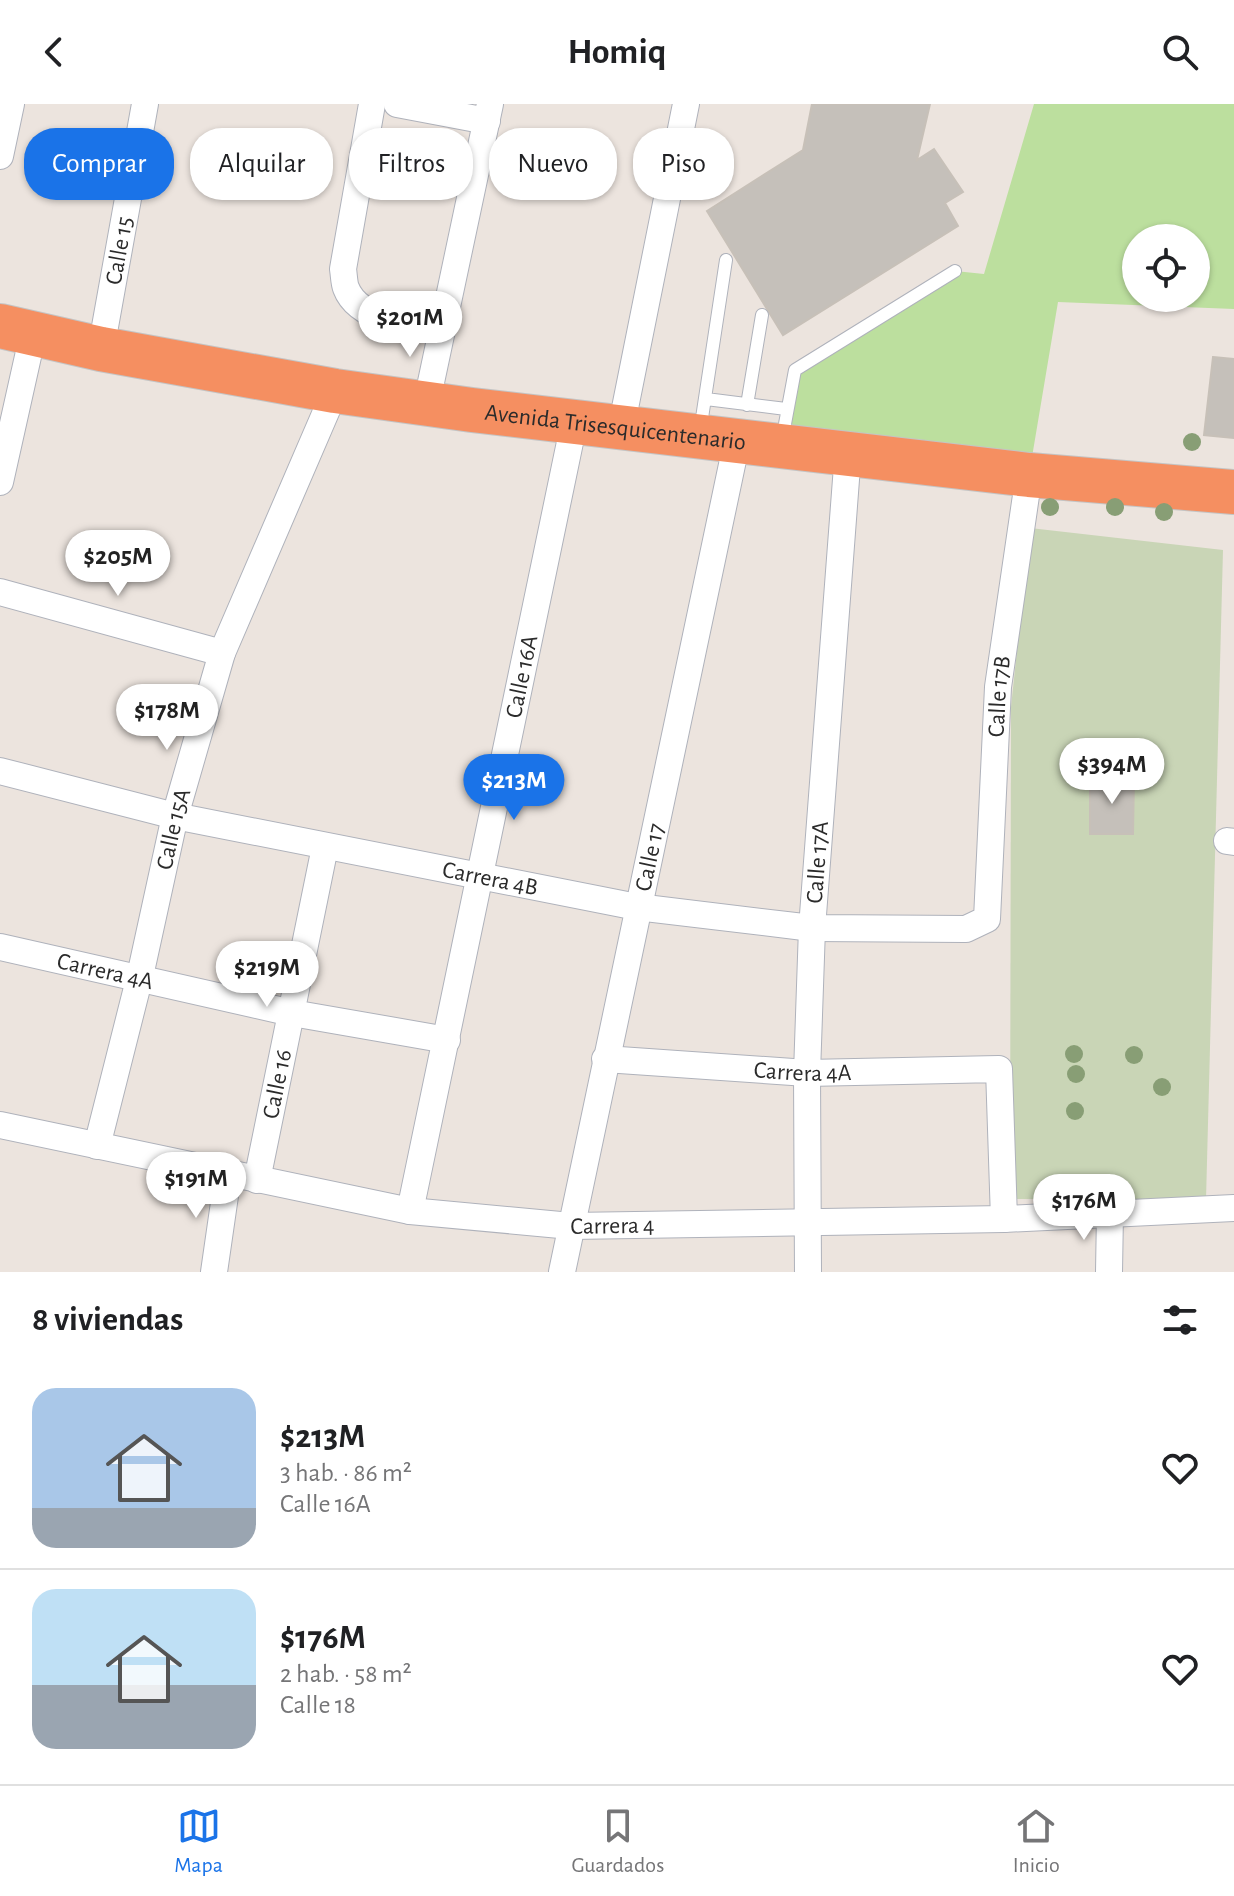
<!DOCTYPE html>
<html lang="es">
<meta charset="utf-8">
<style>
:root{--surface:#fff;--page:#f2f2f2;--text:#202124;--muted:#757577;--line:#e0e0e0;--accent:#1a73e8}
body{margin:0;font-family:"Alegreya Sans",sans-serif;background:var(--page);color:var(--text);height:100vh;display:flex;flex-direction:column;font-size:30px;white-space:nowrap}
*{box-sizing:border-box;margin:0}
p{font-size:26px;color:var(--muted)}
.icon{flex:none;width:44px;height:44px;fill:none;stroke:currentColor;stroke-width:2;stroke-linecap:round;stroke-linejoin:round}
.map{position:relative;height:1168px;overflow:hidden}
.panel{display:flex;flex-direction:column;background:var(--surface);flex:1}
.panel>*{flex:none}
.top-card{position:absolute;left:24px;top:24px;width:800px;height:72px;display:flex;gap:16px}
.tools{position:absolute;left:1122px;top:120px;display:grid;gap:16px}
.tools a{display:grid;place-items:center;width:88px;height:88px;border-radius:50%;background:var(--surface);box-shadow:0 2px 6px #0004;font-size:40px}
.price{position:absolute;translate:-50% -68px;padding:0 18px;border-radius:28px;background:#fff;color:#222;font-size:26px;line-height:52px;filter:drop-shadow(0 2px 4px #0008)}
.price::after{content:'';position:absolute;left:50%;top:48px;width:24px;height:18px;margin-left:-12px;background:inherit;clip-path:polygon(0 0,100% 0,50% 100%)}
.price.current{background:var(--accent);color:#fff}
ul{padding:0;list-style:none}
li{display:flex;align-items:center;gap:24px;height:200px;padding:0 32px}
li+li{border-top:2px solid var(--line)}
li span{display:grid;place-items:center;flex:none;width:224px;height:160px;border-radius:24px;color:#555}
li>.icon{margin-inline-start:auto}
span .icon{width:96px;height:96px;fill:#fffc;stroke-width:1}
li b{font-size:34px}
h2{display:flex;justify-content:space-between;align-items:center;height:96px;padding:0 32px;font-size:34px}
.pill{padding:0 28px;border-radius:32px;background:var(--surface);box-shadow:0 2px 6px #0004;font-size:28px;line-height:72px}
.pill.current{background:var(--accent);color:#fff}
header{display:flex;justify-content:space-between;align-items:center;height:104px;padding:0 32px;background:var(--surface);font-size:36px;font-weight:700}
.menu{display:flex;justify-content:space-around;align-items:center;height:112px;border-top:2px solid var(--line);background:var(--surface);font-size:22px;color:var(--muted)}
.menu a{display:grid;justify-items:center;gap:4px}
.menu .current{color:var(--accent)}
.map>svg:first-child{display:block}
.green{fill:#bcdf9e;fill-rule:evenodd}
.cemetery{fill:#c9d5b6}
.building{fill:#c5c0ba;stroke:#c7c0b8;stroke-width:2}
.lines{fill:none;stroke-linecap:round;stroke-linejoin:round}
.lane-casing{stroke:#afb2bb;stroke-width:14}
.street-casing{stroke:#afb2bb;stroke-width:28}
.highway-casing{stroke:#c4c4c4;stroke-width:46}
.lane{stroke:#fff;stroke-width:12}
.street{stroke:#fff;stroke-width:26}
.highway{stroke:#f58f61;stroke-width:44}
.tree{fill:#889e75}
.labels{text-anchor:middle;stroke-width:6;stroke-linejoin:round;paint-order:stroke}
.street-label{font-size:24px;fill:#2b2b2b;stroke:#fff}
</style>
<header><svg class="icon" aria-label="back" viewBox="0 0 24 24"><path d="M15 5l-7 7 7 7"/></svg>Homiq<svg class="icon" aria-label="search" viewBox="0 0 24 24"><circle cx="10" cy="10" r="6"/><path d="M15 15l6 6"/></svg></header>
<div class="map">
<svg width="1234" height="1168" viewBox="0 0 1234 1168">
<rect width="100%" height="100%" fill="#ece4de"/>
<path class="green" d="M 1034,0 L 1234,0 L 1234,205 L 1058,198 L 1029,371 L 781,343 L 795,266 L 955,167 L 984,170 ZM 1136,134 L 1196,134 L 1196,194 L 1136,194 Z"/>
<path class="cemetery" d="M 1030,424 L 1223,446 L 1206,1096 L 1010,1095 L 1011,603 Z"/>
<path class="building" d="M 812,0 L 930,0 L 917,56 L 934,45 L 963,88 L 945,99 L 958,122 L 783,231 L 707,107 L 803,46 Z
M 1213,253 L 1234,255 L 1234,334 L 1204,331 Z
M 1090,674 L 1134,674 L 1133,730 L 1090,730 Z"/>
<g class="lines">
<g class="lane-casing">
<path id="lane" d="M 706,295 L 786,305
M 747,301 L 762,211
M 700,327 L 726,156
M 782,336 L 795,266 L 955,167"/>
</g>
<g class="street-casing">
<g id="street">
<path d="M 372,0 L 343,165 C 344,171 344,179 346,184 C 358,216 414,224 442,224"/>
<path d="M 397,0 L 487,17"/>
<path d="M 0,52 L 11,0"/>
<path id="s1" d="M 101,245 L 145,0"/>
<path d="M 427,297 L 490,0"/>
<path d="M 621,324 L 686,0"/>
<path d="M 0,378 L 33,230"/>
<path d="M 0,488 L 222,549"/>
<path id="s2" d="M 0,667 L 175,712 L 637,803 L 812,824 L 966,825 L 987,815 L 998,583 L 1029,371"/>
<path d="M 1227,737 L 1234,738"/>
<path id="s3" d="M 0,843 L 292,909 L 447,936"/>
<path id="s4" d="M 605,955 L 807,969 L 999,965 L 1004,1115"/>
<path id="s5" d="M 0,1021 L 410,1107 L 571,1122 L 1004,1115 L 1234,1104"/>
<path id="s6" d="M 97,1042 L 140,872 L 175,712 L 222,549 L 335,287"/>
<path id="s7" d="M 257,1076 L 325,743"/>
<path id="s8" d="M 410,1107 L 574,319"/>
<path d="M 214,1168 L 228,1071"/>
<path id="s9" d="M 562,1168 L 737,337"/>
<path id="s10" d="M 808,1168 L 807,969 L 812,824 L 848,349"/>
<path d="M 1109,1168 L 1110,1109"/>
</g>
</g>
<g class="highway-casing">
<g id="highway">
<path id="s11" d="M 0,222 L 101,245 L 335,287 L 472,306 L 1029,371 L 1234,388"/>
</g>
</g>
<use href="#lane" class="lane"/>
<use href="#street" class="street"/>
<use href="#highway" class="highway"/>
</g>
<g class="tree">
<circle cx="1192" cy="338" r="9"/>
<circle cx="1050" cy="403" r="9"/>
<circle cx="1115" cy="403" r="9"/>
<circle cx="1164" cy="408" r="9"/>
<circle cx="1074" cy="950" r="9"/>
<circle cx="1134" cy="951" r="9"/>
<circle cx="1076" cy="970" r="9"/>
<circle cx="1162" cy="983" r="9"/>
<circle cx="1075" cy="1007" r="9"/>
</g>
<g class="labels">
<g class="street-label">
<text dy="8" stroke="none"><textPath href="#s1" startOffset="100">Calle 15</textPath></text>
<text dy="8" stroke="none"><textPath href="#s11" startOffset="624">Avenida Trisesquicentenario</textPath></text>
<text dy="8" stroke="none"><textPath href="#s8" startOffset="546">Calle 16A</textPath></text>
<text dy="8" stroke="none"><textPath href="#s2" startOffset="1228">Calle 17B</textPath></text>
<text dy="8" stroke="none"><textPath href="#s6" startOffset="326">Calle 15A</textPath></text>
<text dy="8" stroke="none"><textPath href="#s9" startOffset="424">Calle 17</textPath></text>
<text dy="8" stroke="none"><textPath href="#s10" startOffset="410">Calle 17A</textPath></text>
<text dy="8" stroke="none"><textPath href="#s2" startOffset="502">Carrera 4B</textPath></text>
<text dy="8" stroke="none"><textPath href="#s3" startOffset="108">Carrera 4A</textPath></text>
<text dy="8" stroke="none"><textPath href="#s4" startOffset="198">Carrera 4A</textPath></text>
<text dy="8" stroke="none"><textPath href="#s7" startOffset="98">Calle 16</textPath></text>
<text dy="8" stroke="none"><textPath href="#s5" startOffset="622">Carrera 4</textPath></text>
</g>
</g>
</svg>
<div class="tools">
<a><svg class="icon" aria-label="locate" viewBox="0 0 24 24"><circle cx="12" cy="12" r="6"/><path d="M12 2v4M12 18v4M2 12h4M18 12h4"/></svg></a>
</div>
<b class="price" style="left:410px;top:255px">$201M</b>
<b class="price" style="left:118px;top:494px">$205M</b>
<b class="price" style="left:167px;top:648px">$178M</b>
<b class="price" style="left:1112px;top:702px">$394M</b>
<b class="price current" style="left:514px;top:718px">$213M</b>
<b class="price" style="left:267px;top:905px">$219M</b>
<b class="price" style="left:196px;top:1116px">$191M</b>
<b class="price" style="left:1084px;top:1138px">$176M</b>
<div class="top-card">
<a class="pill current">Comprar</a>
<a class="pill">Alquilar</a>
<a class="pill">Filtros</a>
<a class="pill">Nuevo</a>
<a class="pill">Piso</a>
</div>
</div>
<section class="panel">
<h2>8 viviendas<svg class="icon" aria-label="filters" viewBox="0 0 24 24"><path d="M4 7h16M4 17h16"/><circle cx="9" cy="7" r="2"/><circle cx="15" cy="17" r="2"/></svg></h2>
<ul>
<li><span style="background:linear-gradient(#a9c7e8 75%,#9aa5b1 0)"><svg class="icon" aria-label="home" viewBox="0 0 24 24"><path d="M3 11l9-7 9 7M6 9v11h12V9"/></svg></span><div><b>$213M</b><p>3 hab. · 86 m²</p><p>Calle 16A</p></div><svg class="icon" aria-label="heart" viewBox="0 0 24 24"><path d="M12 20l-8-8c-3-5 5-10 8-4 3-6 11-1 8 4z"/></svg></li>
<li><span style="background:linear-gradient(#bfe0f5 60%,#9aa5b1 0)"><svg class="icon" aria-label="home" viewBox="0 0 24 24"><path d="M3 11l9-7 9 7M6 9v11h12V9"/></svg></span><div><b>$176M</b><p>2 hab. · 58 m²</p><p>Calle 18</p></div><svg class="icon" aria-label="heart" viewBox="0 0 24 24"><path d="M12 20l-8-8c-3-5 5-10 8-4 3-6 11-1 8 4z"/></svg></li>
</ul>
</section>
<nav class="menu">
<a class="current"><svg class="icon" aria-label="map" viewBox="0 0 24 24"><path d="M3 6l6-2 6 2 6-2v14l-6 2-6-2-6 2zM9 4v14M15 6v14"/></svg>Mapa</a>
<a><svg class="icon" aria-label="saved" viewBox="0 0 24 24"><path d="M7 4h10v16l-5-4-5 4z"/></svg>Guardados</a>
<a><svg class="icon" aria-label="home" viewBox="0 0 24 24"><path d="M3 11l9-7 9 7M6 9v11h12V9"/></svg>Inicio</a>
</nav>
